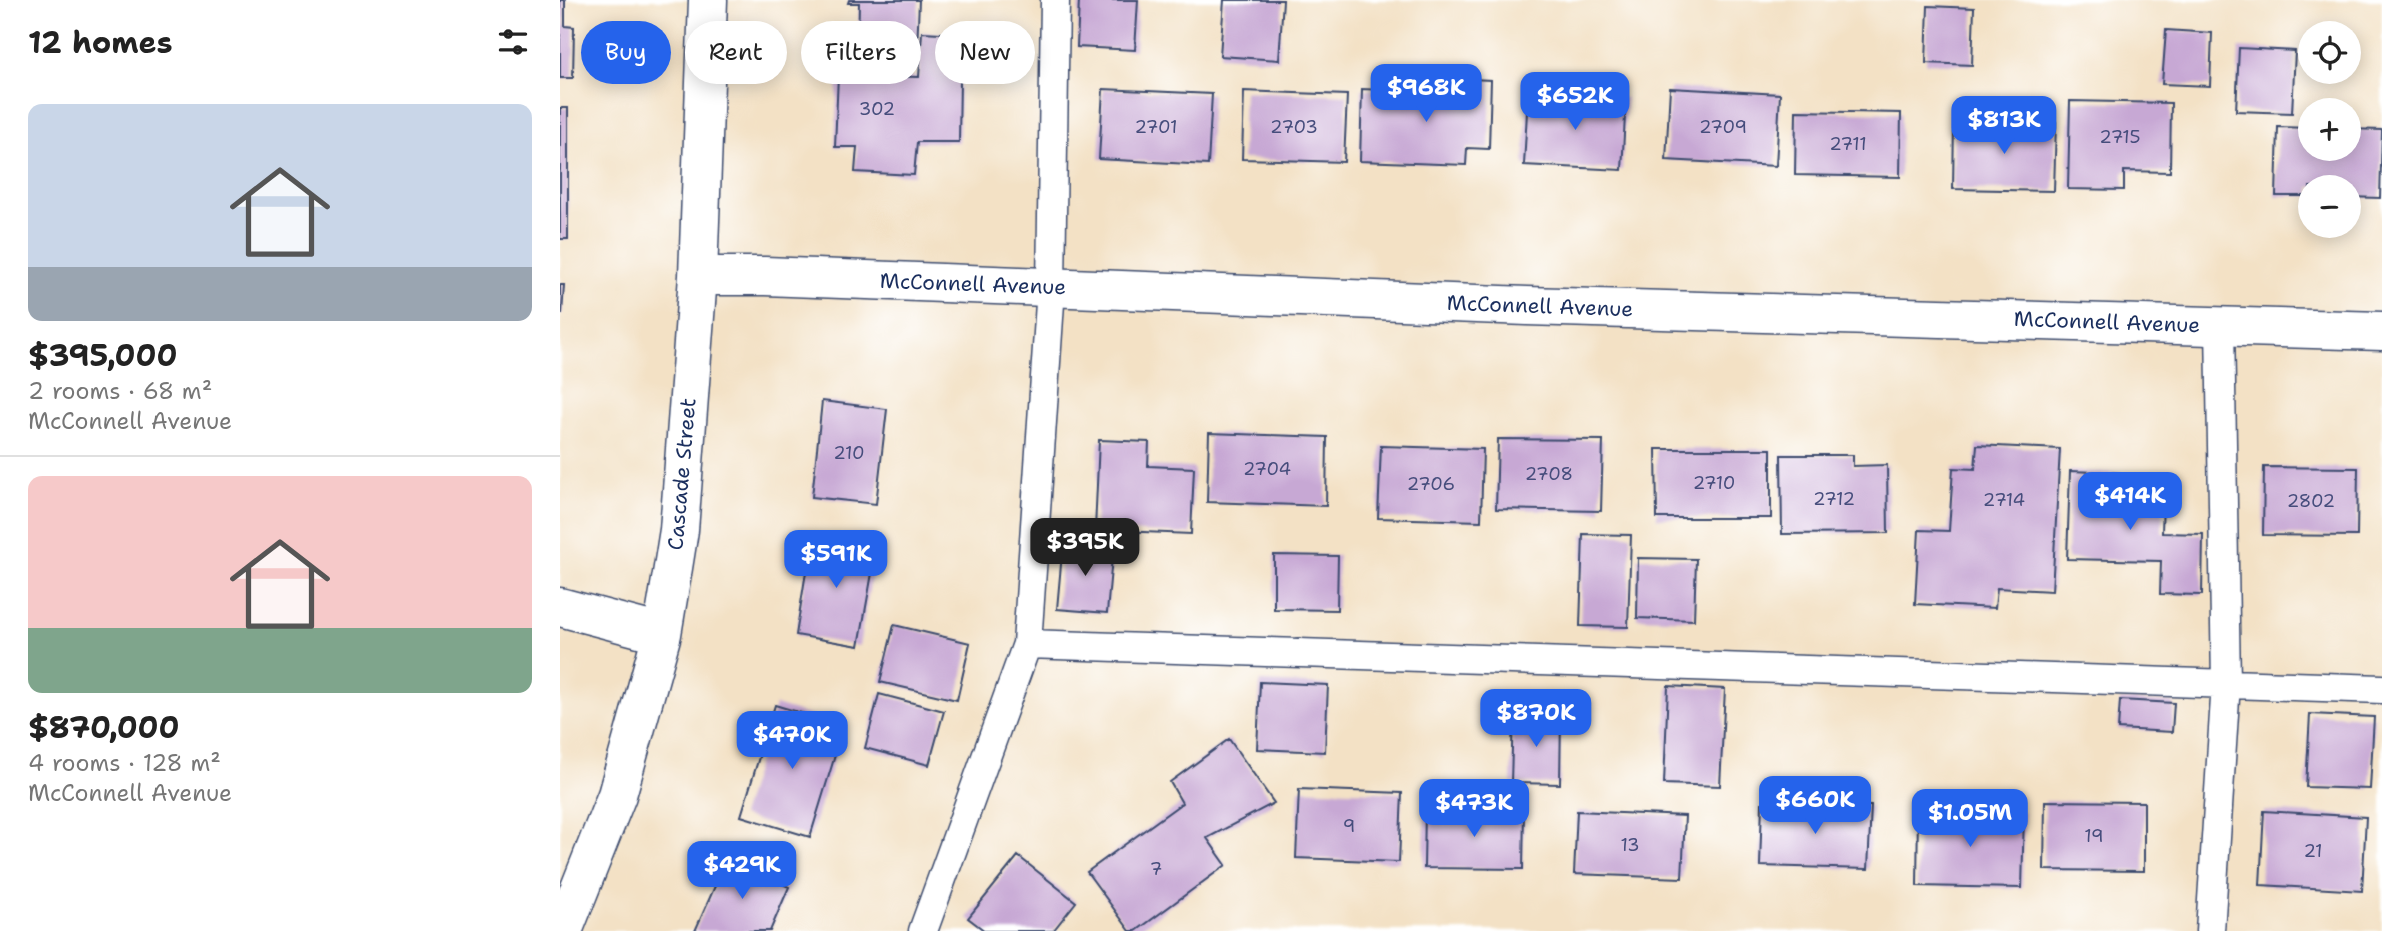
<!DOCTYPE html>
<meta charset="utf-8">
<style>
:root{--surface:#fff;--page:#f6f6f6;--text:#222;--muted:#767676;--line:#e0e0e0;--accent:#2563eb}
body{margin:0;font-family:"Shantell Sans",sans-serif;background:var(--page);color:var(--text);height:100vh;display:flex;flex-direction:column;font-size:26px;white-space:nowrap}
*{box-sizing:border-box;margin:0}
p{font-size:23px;color:var(--muted)}
.icon{flex:none;width:38px;height:38px;fill:none;stroke:currentColor;stroke-width:2;stroke-linecap:round;stroke-linejoin:round}
.map{position:relative;flex:1;overflow:hidden}
.side{display:flex;flex-direction:column;background:var(--surface);width:560px}
.side>*{flex:none}
.hud{position:absolute;left:21px;top:21px;width:665px;height:63px;display:flex;gap:14px}
.controls{position:absolute;left:1738px;top:21px;display:grid;gap:14px}
.controls a{display:grid;place-items:center;width:63px;height:63px;border-radius:50%;background:var(--surface);box-shadow:0 4px 18px #0003;font-size:35px}
.price{position:absolute;translate:-50% -60px;padding:0 16px;border-radius:14px;background:var(--accent);color:#fff;font-size:23px;line-height:46px;filter:drop-shadow(0 2px 4px #0008)}
.price::after{content:'';position:absolute;left:50%;top:42px;width:21px;height:16px;margin-left:-10px;background:inherit;clip-path:polygon(0 0,100% 0,50% 100%)}
.price.on{background:#222;color:#fff}
ul{padding:0;list-style:none}
li{display:grid;align-content:center;gap:14px;height:371px;padding:0 28px}
li+li{border-top:2px solid var(--line)}
li span{display:grid;place-items:center;height:217px;border-radius:14px;color:#555}
li>.icon{margin-inline-start:auto}
span .icon{width:126px;height:126px;fill:#fffc;stroke-width:1}
li b{font-size:30px}
h2{display:flex;justify-content:space-between;align-items:center;height:84px;padding:0 28px;font-size:30px}
.tag{padding:0 24px;border-radius:32px;background:var(--surface);box-shadow:0 4px 18px #0003;font-size:24px;line-height:63px}
.tag.on{background:var(--accent);color:#fff}
main{display:flex;flex:1;min-height:0}
.map>svg:first-child{display:block}
.building{fill:#c7a8d4}
.lines{fill:none;stroke-linecap:round;stroke-linejoin:round}
.lane-casing{stroke:#3b4a6d;stroke-width:31}
.street-casing{stroke:#3b4a6d;stroke-width:41}
.lane{stroke:#fff;stroke-width:28}
.street{stroke:#fff;stroke-width:38}
.labels{text-anchor:middle;stroke-width:5;stroke-linejoin:round;paint-order:stroke}
.number-label{font-size:18px;fill:#464d7c}
.street-label{font-size:21px;fill:#1b2f5e;stroke:#fff}
</style>
<main>
<section class="side">
<h2>12 homes<svg class="icon" aria-label="filters" viewBox="0 0 24 24"><path d="M4 7h16M4 17h16"/><circle cx="9" cy="7" r="2"/><circle cx="15" cy="17" r="2"/></svg></h2>
<ul>
<li><span style="background:linear-gradient(#c9d6e8 75%,#9aa5b1 0)"><svg class="icon" aria-label="home" viewBox="0 0 24 24"><path d="M3 11l9-7 9 7M6 9v11h12V9"/></svg></span><div><b>$395,000</b><p>2 rooms · 68 m²</p><p>McConnell Avenue</p></div></li>
<li><span style="background:linear-gradient(#f6c9c9 70%,#7fa58c 0)"><svg class="icon" aria-label="home" viewBox="0 0 24 24"><path d="M3 11l9-7 9 7M6 9v11h12V9"/></svg></span><div><b>$870,000</b><p>4 rooms · 128 m²</p><p>McConnell Avenue</p></div></li>
</ul>
</section>
<div class="map">
<svg width="1822" height="931" viewBox="0 0 1822 931">
<rect width="100%" height="100%" fill="#fff"/>
<filter id="ink" filterUnits="userSpaceOnUse"><feTurbulence type="fractalNoise" baseFrequency=".0143" numOctaves="2"/><feDisplacementMap in="SourceGraphic" scale="14" xChannelSelector="R" yChannelSelector="G"/><feConvolveMatrix kernelMatrix="1 2 1 2 8 2 1 2 1" color-interpolation-filters="sRGB"/></filter>
<filter id="wash" filterUnits="userSpaceOnUse"><feTurbulence type="fractalNoise" baseFrequency=".00686" numOctaves="4" result="noise"/><feDisplacementMap in="SourceGraphic" scale="28" xChannelSelector="R" yChannelSelector="G"/><feGaussianBlur stdDeviation="1.57" result="paint"/><feColorMatrix in="noise" values="0 0 0 0 0 0 0 0 0 0 0 0 0 0 0 0 0 1.4 0 .05"/><feComposite in="paint" operator="in"/></filter>
<g filter="url(#wash)">
<rect width="100%" height="100%" fill="#f3e1c5"/>
<g id="blocks">
<path class="building" d="M 0,0 L 5,0 L 5,26 L 14,27 L 13,78 L 0,78 Z
M 289,0 L 359,0 L 357,50 L 298,48 L 299,3 L 288,3 Z
M 519,0 L 578,0 L 575,50 L 517,47 Z
M 664,0 L 723,0 L 719,60 L 660,56 Z
M 1368,6 L 1414,8 L 1412,65 L 1366,63 Z
M 1606,30 L 1652,33 L 1650,86 L 1602,84 Z
M 362,32 L 417,35 L 415,80 L 400,79 L 399,142 L 357,142 L 354,175 L 295,172 L 297,147 L 275,147 L 278,75 L 359,77 Z
M 1679,48 L 1735,51 L 1732,113 L 1676,111 Z
M 890,78 L 931,80 L 929,149 L 907,148 L 906,165 L 800,161 L 802,89 L 890,93 Z
M 1110,88 L 1220,94 L 1216,166 L 1106,160 Z
M 543,89 L 652,94 L 648,165 L 539,159 Z
M 684,91 L 787,95 L 784,162 L 682,159 Z
M 968,94 L 1066,98 L 1062,170 L 964,165 Z
M 1510,101 L 1611,103 L 1610,172 L 1564,171 L 1564,190 L 1508,189 Z
M 0,108 L 8,108 L 8,239 L 0,239 Z
M 1236,111 L 1341,113 L 1340,177 L 1235,175 Z
M 1394,121 L 1496,122 L 1494,191 L 1393,189 Z
M 1718,127 L 1750,128 L 1750,149 L 1788,149 L 1788,129 L 1822,130 L 1820,198 L 1788,197 L 1788,187 L 1750,187 L 1750,196 L 1716,196 Z
M 0,285 L 4,285 L 2,314 L 0,314 Z
M 262,401 L 327,409 L 316,504 L 252,497 Z
M 649,433 L 767,437 L 766,506 L 647,502 Z
M 938,439 L 1043,440 L 1041,511 L 936,509 Z
M 539,440 L 589,442 L 588,466 L 634,468 L 631,534 L 535,530 Z
M 1417,445 L 1500,449 L 1492,591 L 1437,588 L 1435,608 L 1355,604 L 1359,530 L 1389,531 L 1393,468 L 1415,469 Z
M 821,446 L 923,449 L 921,521 L 818,518 Z
M 1096,449 L 1211,449 L 1211,518 L 1097,518 Z
M 1221,455 L 1293,455 L 1293,466 L 1327,465 L 1328,533 L 1222,534 Z
M 1704,467 L 1798,468 L 1797,536 L 1703,535 Z
M 1510,471 L 1561,473 L 1560,499 L 1603,500 L 1602,533 L 1643,534 L 1642,595 L 1600,594 L 1601,561 L 1507,559 Z
M 252,534 L 317,545 L 299,646 L 236,635 Z
M 1023,534 L 1071,535 L 1068,627 L 1020,626 Z
M 503,542 L 553,546 L 547,613 L 497,609 Z
M 714,555 L 778,556 L 777,610 L 714,609 Z
M 1078,558 L 1136,559 L 1134,620 L 1077,618 Z
M 334,625 L 410,643 L 397,700 L 320,682 Z
M 700,682 L 768,685 L 765,752 L 697,749 Z
M 1108,686 L 1165,689 L 1160,786 L 1104,784 Z
M 319,694 L 384,711 L 369,765 L 305,748 Z
M 1560,700 L 1614,703 L 1612,732 L 1558,729 Z
M 215,705 L 284,726 L 250,837 L 181,816 Z
M 953,713 L 1001,714 L 1000,784 L 951,783 Z
M 1750,714 L 1814,717 L 1810,789 L 1746,787 Z
M 669,739 L 714,803 L 647,838 L 666,865 L 576,931 L 570,931 L 527,872 L 622,803 L 610,782 Z
M 739,789 L 842,793 L 839,862 L 736,858 Z
M 1485,801 L 1584,802 L 1584,871 L 1484,870 Z
M 1202,803 L 1311,806 L 1308,869 L 1200,866 Z
M 865,809 L 964,810 L 963,869 L 864,868 Z
M 1017,811 L 1125,816 L 1122,878 L 1014,874 Z
M 1358,811 L 1464,813 L 1462,888 L 1357,886 Z
M 1704,811 L 1806,817 L 1802,891 L 1700,885 Z
M 458,856 L 516,902 L 493,931 L 425,931 L 408,918 Z
M 167,859 L 229,887 L 210,931 L 135,931 Z"/>
</g>
</g>
<g filter="url(#ink)">
<use href="#blocks" fill-opacity="0" stroke="#3b4a6d" stroke-width="2"/>
<g class="lines">
<g class="lane-casing">
<path id="lane" d="M 467,644 L 1822,689
M 363,931 L 467,644 L 491,288 L 495,0
M 1650,931 L 1666,683 L 1660,325"/>
</g>
<g class="street-casing">
<path id="street" d="M 138,276 L 205,276 L 967,306 L 1822,331
M 0,607 L 102,634
M 3,931 L 57,795 L 102,634 L 112,574 L 119,530 L 138,276 L 148,0"/>
</g>
<use href="#lane" class="lane"/>
<use href="#street" class="street"/>
</g>
</g>
<g class="labels">
<g class="number-label">
<text x="317" y="115">302</text>
<text x="596" y="133">2701</text>
<text x="734" y="133">2703</text>
<text x="1163" y="133">2709</text>
<text x="1560" y="143">2715</text>
<text x="1288" y="150">2711</text>
<text x="289" y="459">210</text>
<text x="707" y="475">2704</text>
<text x="989" y="480">2708</text>
<text x="1154" y="489">2710</text>
<text x="871" y="490">2706</text>
<text x="1274" y="505">2712</text>
<text x="1444" y="506">2714</text>
<text x="1751" y="507">2802</text>
<text x="789" y="832">9</text>
<text x="1534" y="842">19</text>
<text x="1070" y="851">13</text>
<text x="1753" y="857">21</text>
<text x="596" y="875">7</text>
</g>
<g class="street-label">
<text transform="translate(413 284) rotate(2)" y="7">McConnell Avenue</text>
<text transform="translate(980 306) rotate(2)" y="7">McConnell Avenue</text>
<text transform="translate(1547 322) rotate(2)" y="7">McConnell Avenue</text>
<text transform="translate(122 474) rotate(-85)" y="7">Cascade Street</text>
</g>
</g>
</svg>
<div class="controls">
<a><svg class="icon" aria-label="locate" viewBox="0 0 24 24"><circle cx="12" cy="12" r="6"/><path d="M12 2v4M12 18v4M2 12h4M18 12h4"/></svg></a>
<a>+</a>
<a>−</a>
</div>
<b class="price" style="left:866px;top:124px">$968K</b>
<b class="price" style="left:1015px;top:132px">$652K</b>
<b class="price" style="left:1444px;top:156px">$813K</b>
<b class="price" style="left:1570px;top:532px">$414K</b>
<b class="price on" style="left:525px;top:578px">$395K</b>
<b class="price" style="left:276px;top:590px">$591K</b>
<b class="price" style="left:976px;top:749px">$870K</b>
<b class="price" style="left:232px;top:771px">$470K</b>
<b class="price" style="left:1255px;top:836px">$660K</b>
<b class="price" style="left:914px;top:839px">$473K</b>
<b class="price" style="left:1410px;top:849px">$1.05M</b>
<b class="price" style="left:182px;top:901px">$429K</b>
<div class="hud">
<a class="tag on">Buy</a>
<a class="tag">Rent</a>
<a class="tag">Filters</a>
<a class="tag">New</a>
</div>
</div>
</main>
